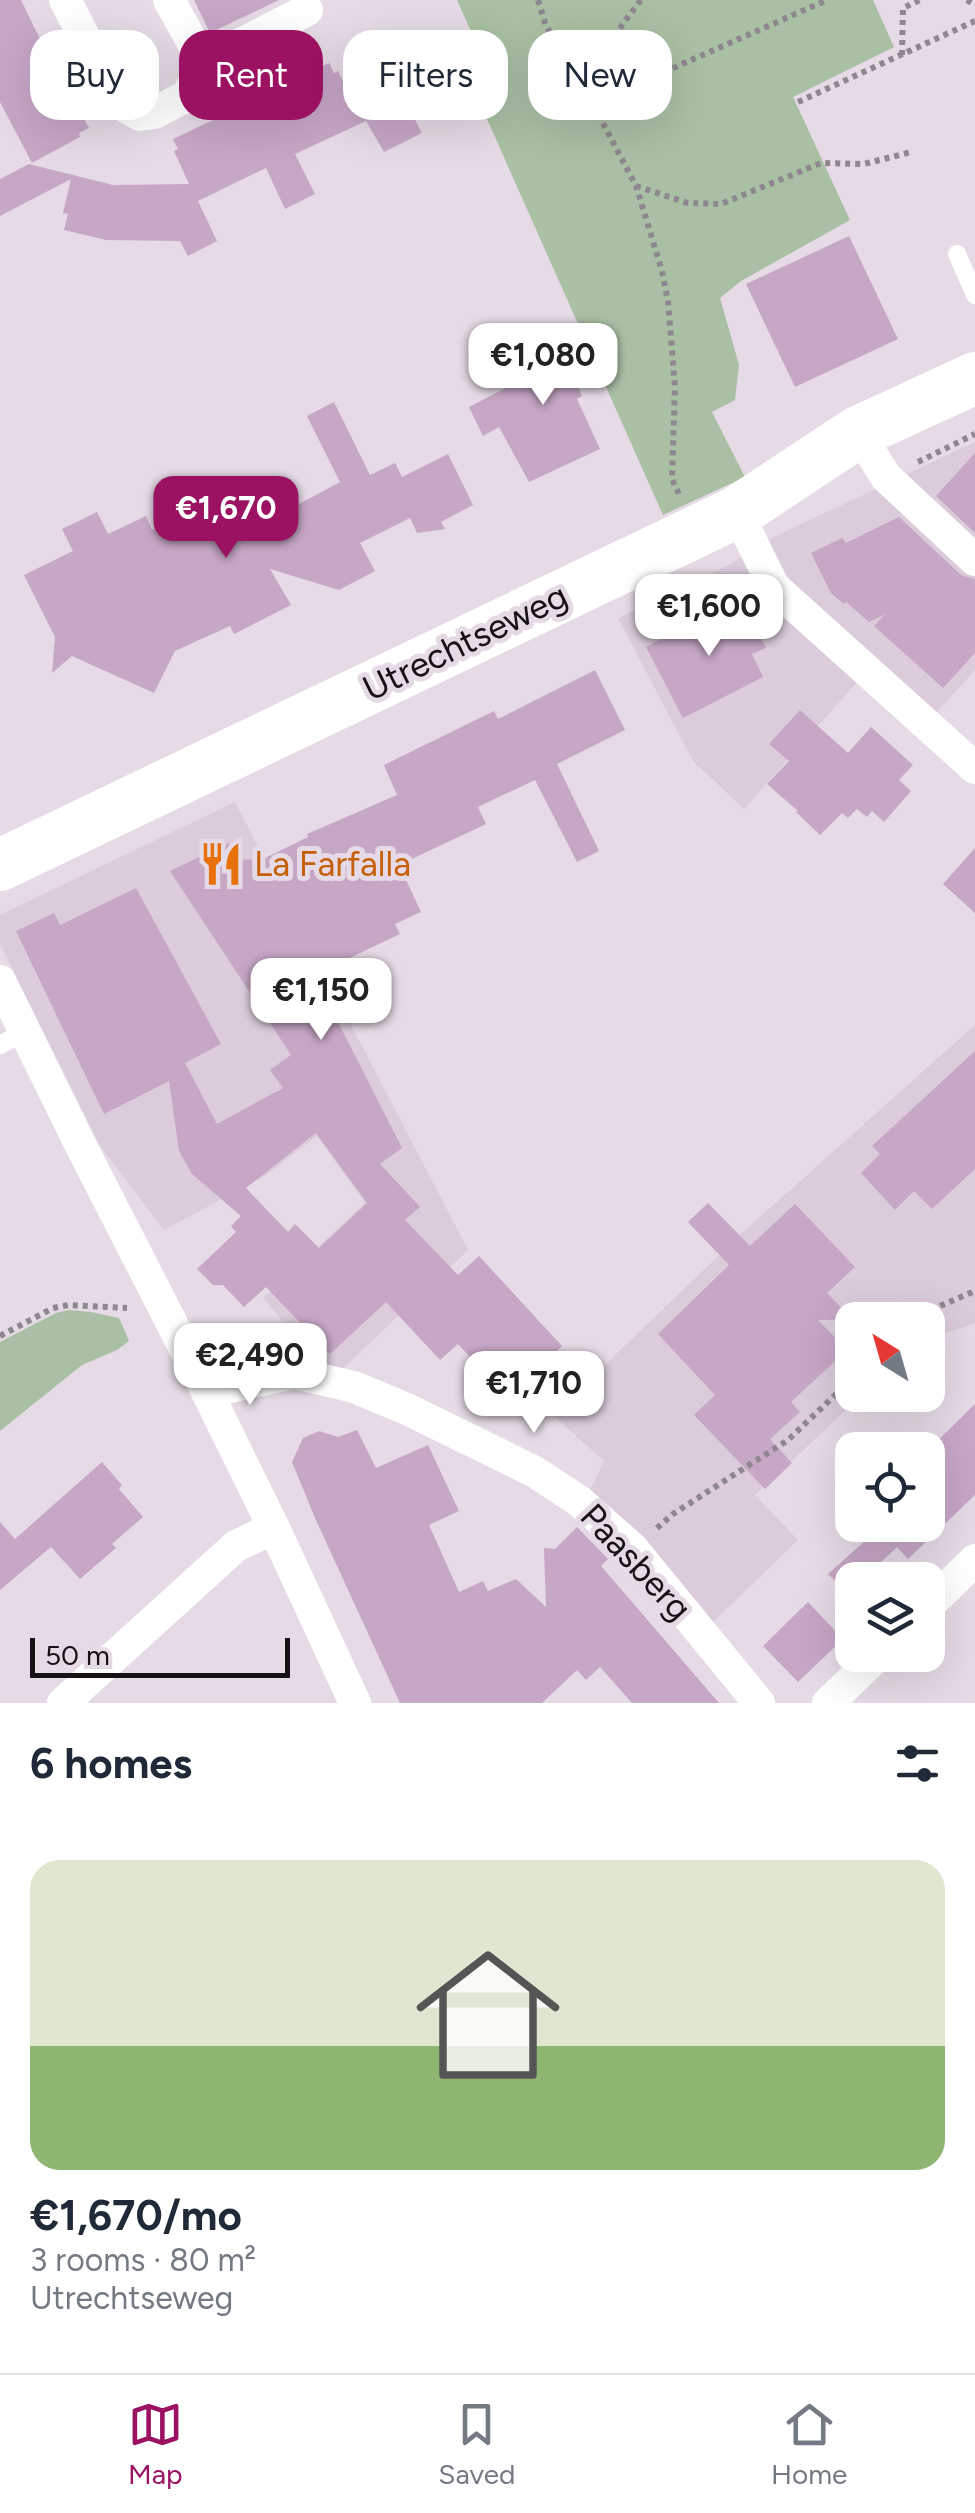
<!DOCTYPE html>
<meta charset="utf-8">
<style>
:root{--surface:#fff;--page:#f6f6f7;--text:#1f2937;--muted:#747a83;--line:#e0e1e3;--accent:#9b1263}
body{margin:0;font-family:Figtree,sans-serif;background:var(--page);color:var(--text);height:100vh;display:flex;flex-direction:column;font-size:38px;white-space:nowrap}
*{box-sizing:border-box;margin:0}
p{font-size:32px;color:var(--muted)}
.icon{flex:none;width:55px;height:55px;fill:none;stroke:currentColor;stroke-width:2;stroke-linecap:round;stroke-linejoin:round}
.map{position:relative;height:1703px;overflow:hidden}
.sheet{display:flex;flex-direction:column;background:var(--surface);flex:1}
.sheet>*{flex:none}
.guide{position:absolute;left:30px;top:30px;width:915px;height:90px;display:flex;gap:20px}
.needle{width:65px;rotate:323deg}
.fabs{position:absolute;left:835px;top:1302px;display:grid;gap:20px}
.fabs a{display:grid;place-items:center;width:110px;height:110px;border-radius:20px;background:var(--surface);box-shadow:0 10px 40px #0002;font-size:50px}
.scale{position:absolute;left:30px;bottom:25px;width:260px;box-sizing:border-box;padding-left:10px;border:5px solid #151115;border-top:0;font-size:28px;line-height:35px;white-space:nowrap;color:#151115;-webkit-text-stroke:8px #e5dae5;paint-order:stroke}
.price{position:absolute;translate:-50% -85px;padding:0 22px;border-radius:20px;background:#fff;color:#222;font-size:32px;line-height:65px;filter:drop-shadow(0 2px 5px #0008)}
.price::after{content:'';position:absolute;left:50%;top:60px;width:30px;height:22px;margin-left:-15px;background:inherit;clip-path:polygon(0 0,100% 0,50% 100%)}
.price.active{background:var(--accent);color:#fff}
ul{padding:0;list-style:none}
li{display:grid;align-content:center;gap:20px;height:530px;padding:0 30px}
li+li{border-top:2px solid var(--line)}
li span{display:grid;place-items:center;height:310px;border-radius:30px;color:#555}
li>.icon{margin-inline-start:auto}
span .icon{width:180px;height:180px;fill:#fffc;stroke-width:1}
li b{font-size:42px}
h2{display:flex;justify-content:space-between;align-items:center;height:120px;padding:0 30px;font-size:42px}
.pill{padding:0 35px;border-radius:30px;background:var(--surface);box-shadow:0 10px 40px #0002;font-size:35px;line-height:90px}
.pill.active{background:var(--accent);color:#fff}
.dock{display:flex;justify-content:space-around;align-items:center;height:140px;border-top:2px solid var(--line);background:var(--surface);font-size:28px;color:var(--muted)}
.dock a{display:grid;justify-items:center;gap:5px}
.dock .active{color:var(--accent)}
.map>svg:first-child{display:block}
.built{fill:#dbcbdb}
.green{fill:#a9c0a4}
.building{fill:#c6a7c6;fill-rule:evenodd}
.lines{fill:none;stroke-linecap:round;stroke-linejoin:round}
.path{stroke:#8f878f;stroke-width:6;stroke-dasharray:5 5;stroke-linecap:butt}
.service{stroke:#fff;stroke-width:18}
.minor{stroke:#fff;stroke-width:32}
.primary{stroke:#fff;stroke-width:52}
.labels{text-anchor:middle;stroke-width:10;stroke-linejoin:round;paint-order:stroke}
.street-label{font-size:35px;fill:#151115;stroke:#e5dae5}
.food-label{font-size:35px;fill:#c56008;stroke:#e5dae5;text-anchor:start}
</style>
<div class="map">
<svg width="975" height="1703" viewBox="0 0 975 1703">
<rect width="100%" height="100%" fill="#e5dae5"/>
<path class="built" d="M 975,442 L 975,670 L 918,733 L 858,681 L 744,809 L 693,761 L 618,618 L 727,566 L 774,537 Z
M 235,802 L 468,1250 L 338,1373 L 298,1339 L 263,1298 L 365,1203 L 317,1136 L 266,1175 L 164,1230 L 101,1147 L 0,944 L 0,915 Z
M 975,1025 L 975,1323 L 944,1334 L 928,1344 L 928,1320 L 852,1320 L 852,1395 L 862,1395 L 755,1495 L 798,1540 L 713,1622 L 589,1493 L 604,1461 L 555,1417 L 605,1365 L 742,1233 Z"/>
<path class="green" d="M 457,0 L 873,0 L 894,47 L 793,97 L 850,220 L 741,281 L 720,298 L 739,365 L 735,400 L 712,412 L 745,477 L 663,515 L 455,47 L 474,38 Z
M 69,1310 L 91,1312 L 119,1318 L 129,1341 L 117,1350 L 82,1365 L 0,1431 L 0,1342 L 56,1313 Z"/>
<path class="building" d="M 0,0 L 21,0 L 35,29 L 89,128 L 79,133 L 80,137 L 32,163 L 0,102 Z
M 194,0 L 279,0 L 210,33 Z
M 329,63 L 334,73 L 338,71 L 348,92 L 389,70 L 422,133 L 384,152 L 366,121 L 295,154 L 315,194 L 285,209 L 266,168 L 198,201 L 217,241 L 188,256 L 180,241 L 106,240 L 64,230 L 68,214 L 63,213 L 71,179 L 0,216 L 0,179 L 29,164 L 113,185 L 189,184 L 174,151 L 178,149 L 173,139 L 299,79 L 299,78 Z
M 849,236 L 898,339 L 795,387 L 746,284 Z
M 571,328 L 595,378 L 578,386 L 582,396 L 577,399 L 600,449 L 529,482 L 499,427 L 483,436 L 469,407 L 519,381 L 509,360 Z
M 334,402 L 370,475 L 395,463 L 402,477 L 448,454 L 473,505 L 441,522 L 445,529 L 417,533 L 410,518 L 360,543 L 375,571 L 339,590 L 270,569 L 291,605 L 234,634 L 230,626 L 175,651 L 154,693 L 72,656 L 52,673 L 55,637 L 24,575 L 73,551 L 62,529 L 97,512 L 108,534 L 146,516 L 152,530 L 229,490 L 251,530 L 340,482 L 307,416 Z
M 975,453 L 975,533 L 936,496 Z
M 899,517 L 961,575 L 975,579 L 975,653 L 943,688 L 874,626 L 885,614 L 869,622 L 846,602 L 844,604 L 831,593 L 811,553 L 842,538 L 846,543 Z
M 727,604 L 731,613 L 744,606 L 766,648 L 752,654 L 763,677 L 683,718 L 646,647 Z
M 595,670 L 625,730 L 557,764 L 599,851 L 577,862 L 535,780 L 478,807 L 486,824 L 399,865 L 421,912 L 395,924 L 400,934 L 314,975 L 402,1148 L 380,1164 L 420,1207 L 405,1220 L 458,1275 L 479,1256 L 562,1346 L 552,1356 L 576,1383 L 551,1406 L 542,1396 L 523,1414 L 458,1344 L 440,1360 L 386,1302 L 330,1354 L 266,1287 L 244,1307 L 223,1285 L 213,1285 L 197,1269 L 236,1232 L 231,1226 L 241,1216 L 192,1174 L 179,1151 L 169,1081 L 104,1114 L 16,931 L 54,913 L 60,925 L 136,888 L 221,1044 L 185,1063 L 217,1124 L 283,1088 L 270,1070 L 291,1055 L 170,871 L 229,843 L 237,860 L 263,859 L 308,837 L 307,834 L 397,795 L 384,765 L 494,711 L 498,719 ZM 316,1133 L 367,1203 L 319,1248 L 295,1224 L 288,1232 L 246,1188 Z
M 800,710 L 848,753 L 871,727 L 913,765 L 899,780 L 911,791 L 884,822 L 872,811 L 867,817 L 857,809 L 848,818 L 842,813 L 820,835 L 796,812 L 798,811 L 767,784 L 789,761 L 769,744 Z
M 975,848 L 975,913 L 943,884 Z
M 975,1051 L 975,1169 L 932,1209 L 914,1191 L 895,1210 L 861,1173 L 880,1154 L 872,1146 Z
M 708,1203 L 750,1246 L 795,1204 L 855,1267 L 827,1293 L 853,1320 L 818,1320 L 847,1350 L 791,1402 L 800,1412 L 770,1439 L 792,1463 L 765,1489 L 694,1415 L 715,1395 L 658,1334 L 729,1265 L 688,1222 Z
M 975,1404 L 975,1495 L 908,1559 L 897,1547 L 862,1580 L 852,1580 L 852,1589 L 848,1594 L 828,1574 L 867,1539 L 854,1525 L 928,1525 L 928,1450 Z
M 357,1430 L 376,1468 L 428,1445 L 459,1511 L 429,1525 L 459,1592 L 483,1581 L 488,1591 L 516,1579 L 546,1607 L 544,1548 L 555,1549 L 577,1527 L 608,1559 L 601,1566 L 719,1703 L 632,1703 L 600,1667 L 586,1680 L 577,1670 L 542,1703 L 400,1703 L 315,1518 L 292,1462 L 303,1438 L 319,1431 L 338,1437 Z
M 102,1462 L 122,1485 L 119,1489 L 143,1517 L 112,1544 L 116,1548 L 80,1579 L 51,1547 L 0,1590 L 0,1522 L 15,1539 Z
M 808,1602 L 843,1639 L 798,1682 L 763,1646 Z"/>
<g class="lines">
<path class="path" d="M 538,0 L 546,26 L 585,89 L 636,186 L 662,271 L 668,301 L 675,387 L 672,479 L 680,496
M 967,0 L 975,5
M 902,55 L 903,8 L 920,0
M 585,89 L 622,25 L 641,0
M 586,89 L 646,80 L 827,0
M 798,102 L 975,21
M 636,186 L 688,203 L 721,204 L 821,163 L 864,164 L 911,152
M 918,462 L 975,434
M 914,1320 L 921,1314 L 975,1291
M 0,1336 L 53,1308 L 69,1305 L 127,1308
M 657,1528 L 673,1514 L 788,1440 L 852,1379"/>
<path class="service" d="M 957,254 L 975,295
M 0,1045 L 26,1031"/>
<path class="minor" d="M 65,0 L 115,96 L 127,108 L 140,115 L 154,113 L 187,96 L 204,63 L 169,0
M 204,63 L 307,10
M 858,432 L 886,477 L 975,560
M 737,512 L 774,587 L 975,768
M 0,981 L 80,1144 L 207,1392 L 274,1528 L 355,1703
M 207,1392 L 294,1373 L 354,1387 L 409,1410 L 535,1472 L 579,1501 L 632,1548 L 759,1703
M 928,1606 L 975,1560
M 63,1703 L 236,1546 L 274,1528
M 828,1703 L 878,1655"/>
<path class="primary" d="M 0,865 L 737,512 L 858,432 L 975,378"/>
</g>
<defs>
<g id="restaurant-bare" transform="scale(3.45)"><path d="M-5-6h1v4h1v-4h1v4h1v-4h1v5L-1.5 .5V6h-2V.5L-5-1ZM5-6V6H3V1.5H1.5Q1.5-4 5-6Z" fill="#e8710a" stroke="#e5dae5" stroke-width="2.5" paint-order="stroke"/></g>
</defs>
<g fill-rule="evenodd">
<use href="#restaurant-bare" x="221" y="864"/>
</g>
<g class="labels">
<g class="street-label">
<text transform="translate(465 642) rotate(-26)" y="12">Utrechtseweg</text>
<text transform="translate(636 1562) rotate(47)" y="12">Paasberg</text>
</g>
<g class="food-label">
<text x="254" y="876">La Farfalla</text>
</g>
</g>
</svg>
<div class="fabs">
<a><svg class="needle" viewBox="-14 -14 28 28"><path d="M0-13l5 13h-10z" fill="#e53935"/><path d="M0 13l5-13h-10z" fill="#747a83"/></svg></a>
<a><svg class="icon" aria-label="locate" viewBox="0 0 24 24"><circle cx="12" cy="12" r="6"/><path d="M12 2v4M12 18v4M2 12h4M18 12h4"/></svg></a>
<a><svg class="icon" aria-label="layers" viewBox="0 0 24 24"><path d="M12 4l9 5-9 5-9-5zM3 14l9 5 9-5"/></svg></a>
</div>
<div class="scale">50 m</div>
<b class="price" style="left:543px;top:408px">€1,080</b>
<b class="price active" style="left:226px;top:561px">€1,670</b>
<b class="price" style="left:709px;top:659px">€1,600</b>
<b class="price" style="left:321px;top:1043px">€1,150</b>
<b class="price" style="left:250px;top:1408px">€2,490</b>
<b class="price" style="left:534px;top:1436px">€1,710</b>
<div class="guide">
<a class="pill">Buy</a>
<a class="pill active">Rent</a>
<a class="pill">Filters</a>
<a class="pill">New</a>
</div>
</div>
<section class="sheet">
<h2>6 homes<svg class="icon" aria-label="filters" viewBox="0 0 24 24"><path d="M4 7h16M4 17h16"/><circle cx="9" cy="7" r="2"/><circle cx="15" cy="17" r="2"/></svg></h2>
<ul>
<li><span style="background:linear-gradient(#dfe7d0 60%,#8fb573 0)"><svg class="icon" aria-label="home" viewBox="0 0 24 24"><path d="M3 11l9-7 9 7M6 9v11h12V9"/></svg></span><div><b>€1,670/mo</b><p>3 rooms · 80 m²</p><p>Utrechtseweg</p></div></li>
</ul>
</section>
<nav class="dock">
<a class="active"><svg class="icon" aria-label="map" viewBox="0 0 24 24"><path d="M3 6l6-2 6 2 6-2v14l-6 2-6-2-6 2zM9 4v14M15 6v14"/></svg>Map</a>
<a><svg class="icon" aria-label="saved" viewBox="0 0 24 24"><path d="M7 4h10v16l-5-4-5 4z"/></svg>Saved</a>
<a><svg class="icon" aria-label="home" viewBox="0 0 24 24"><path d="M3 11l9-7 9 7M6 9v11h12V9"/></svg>Home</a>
</nav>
